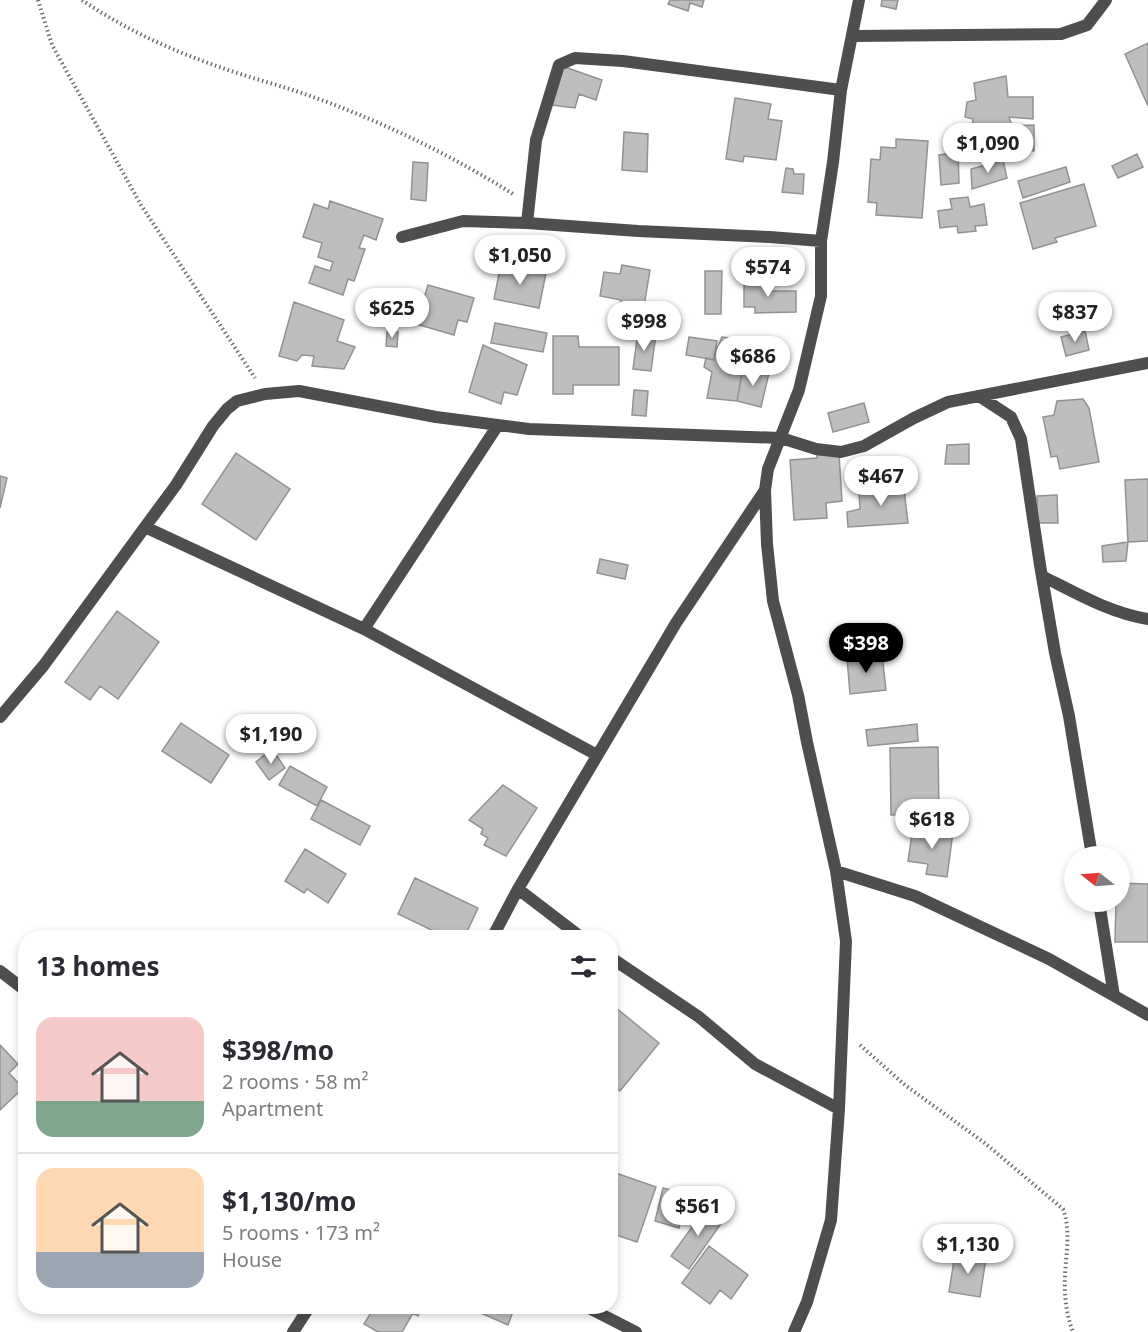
<!DOCTYPE html>
<meta charset="utf-8">
<style>
:root{--surface:#fff;--page:#f2f2f3;--text:#2b2b33;--muted:#7c7c81;--line:#e1e1e2;--accent:#000}
body{margin:0;font-family:"Noto Sans",sans-serif;background:var(--page);color:var(--text);height:100vh;display:flex;flex-direction:column;font-size:22px;white-space:nowrap}
*{box-sizing:border-box;margin:0}
p{font-size:20px;color:var(--muted)}
.icon{flex:none;width:33px;height:33px;fill:none;stroke:currentColor;stroke-width:2;stroke-linecap:round;stroke-linejoin:round}
.map{position:relative;flex:1;overflow:hidden}
.side{position:absolute;left:18px;top:930px;width:600px;height:384px;display:flex;flex-direction:column;background:var(--surface);border-radius:24px;box-shadow:0 3px 9px #0003}
.side>*{flex:none}
.needle{width:39px;rotate:287deg}
.controls{position:absolute;left:1064px;top:846px;display:grid;gap:12px}
.controls a{display:grid;place-items:center;width:66px;height:66px;border-radius:50%;background:var(--surface);box-shadow:0 3px 9px #0003;font-size:30px}
.price{position:absolute;translate:-50% -51px;padding:0 14px;border-radius:21px;background:#fff;color:#222;font-size:20px;line-height:39px;filter:drop-shadow(0 2px 3px #0008)}
.price::after{content:'';position:absolute;left:50%;top:36px;width:18px;height:14px;margin-left:-9px;background:inherit;clip-path:polygon(0 0,100% 0,50% 100%)}
.price.on{background:var(--accent);color:#fff}
ul{padding:0;list-style:none}
li{display:flex;align-items:center;gap:18px;height:150px;padding:0 18px}
li+li{border-top:2px solid var(--line)}
li span{display:grid;place-items:center;flex:none;width:168px;height:120px;border-radius:18px;color:#555}
li>.icon{margin-inline-start:auto}
span .icon{width:72px;height:72px;fill:#fffc;stroke-width:1}
li b{font-size:26px}
h2{display:flex;justify-content:space-between;align-items:center;height:72px;padding:0 18px;font-size:26px}
.map>svg:first-child{display:block}
.building{fill:#bebebe;stroke:#929292;stroke-width:1.5}
.lines{fill:none;stroke-linecap:round;stroke-linejoin:round}
.path{stroke:#707070;stroke-width:4;stroke-dasharray:1.5 3;stroke-linecap:butt}
.minor{stroke:#4e4e4e;stroke-width:12}
</style>
<div class="map">
<svg width="1148" height="1332" viewBox="0 0 1148 1332">
<rect width="100%" height="100%" fill="#fff"/>
<path class="building" d="M 670,0 L 704,0 L 702,7 L 690,3 L 688,11 L 668,4 Z
M 882,0 L 898,0 L 896,9 L 881,6 Z
M 1148,43 L 1148,106 L 1125,54 Z
M 562,66 L 602,80 L 596,100 L 579,94 L 575,108 L 552,105 Z
M 1006,76 L 1008,97 L 1033,97 L 1033,119 L 1009,117 L 1012,126 L 1034,125 L 1034,151 L 1002,149 L 1003,160 L 979,160 L 980,148 L 974,151 L 976,135 L 971,136 L 973,119 L 965,117 L 967,102 L 976,100 L 974,83 Z
M 735,98 L 771,104 L 768,119 L 782,121 L 776,160 L 744,156 L 743,162 L 726,159 Z
M 624,132 L 648,134 L 647,172 L 622,170 Z
M 896,139 L 928,141 L 922,218 L 876,215 L 877,203 L 868,202 L 871,159 L 880,160 L 881,147 L 896,148 Z
M 958,152 L 959,183 L 941,185 L 939,155 Z
M 1137,154 L 1143,167 L 1118,178 L 1112,166 Z
M 1003,160 L 1007,178 L 972,189 L 971,169 Z
M 413,162 L 428,163 L 426,201 L 411,199 Z
M 1066,167 L 1070,182 L 1023,198 L 1018,181 Z
M 786,168 L 793,169 L 794,174 L 804,174 L 803,194 L 782,192 Z
M 1084,184 L 1096,226 L 1055,238 L 1057,242 L 1033,249 L 1020,203 Z
M 968,197 L 970,207 L 984,204 L 987,225 L 975,226 L 976,231 L 958,233 L 957,226 L 940,228 L 938,211 L 952,209 L 950,199 Z
M 330,201 L 383,219 L 376,240 L 364,235 L 359,248 L 365,249 L 354,281 L 348,279 L 343,295 L 309,283 L 315,266 L 330,271 L 333,262 L 318,257 L 322,243 L 303,237 L 314,204 L 328,209 Z
M 501,264 L 546,273 L 539,308 L 494,299 Z
M 622,265 L 650,270 L 644,306 L 632,304 L 631,310 L 619,308 L 621,300 L 600,296 L 604,272 L 620,274 Z
M 705,271 L 722,271 L 721,314 L 705,314 Z
M 744,279 L 769,279 L 769,291 L 796,291 L 796,312 L 755,313 L 755,307 L 744,307 Z
M 428,285 L 474,298 L 467,322 L 458,320 L 454,335 L 416,324 Z
M 294,302 L 344,320 L 337,341 L 355,347 L 344,369 L 312,366 L 314,356 L 302,355 L 297,361 L 279,356 Z
M 495,323 L 547,333 L 543,352 L 491,343 Z
M 1085,331 L 1089,350 L 1066,356 L 1061,337 Z
M 387,332 L 398,332 L 397,347 L 386,346 Z
M 638,332 L 656,334 L 651,371 L 633,369 Z
M 553,336 L 578,336 L 579,347 L 619,347 L 619,385 L 573,385 L 573,394 L 553,394 Z
M 689,337 L 717,341 L 714,360 L 686,355 Z
M 722,337 L 769,344 L 764,365 L 745,358 L 715,353 Z
M 483,345 L 527,365 L 517,395 L 504,392 L 501,404 L 469,392 Z
M 715,353 L 745,358 L 737,401 L 707,398 L 712,372 L 704,367 L 706,358 L 714,360 Z
M 743,368 L 769,373 L 761,407 L 737,401 Z
M 634,390 L 648,391 L 646,416 L 632,415 Z
M 1083,399 L 1089,408 L 1099,462 L 1060,469 L 1057,456 L 1051,457 L 1043,417 L 1054,415 L 1057,401 Z
M 864,403 L 869,422 L 833,432 L 828,413 Z
M 969,444 L 969,464 L 945,464 L 947,445 Z
M 236,453 L 290,489 L 256,540 L 202,504 Z
M 839,453 L 842,501 L 826,503 L 827,518 L 794,520 L 790,460 L 817,458 L 817,455 Z
M 0,476 L 7,478 L 0,508 Z
M 1148,479 L 1148,541 L 1128,542 L 1125,480 Z
M 903,481 L 908,523 L 848,527 L 847,512 L 860,509 L 859,492 L 881,492 L 882,482 Z
M 1057,495 L 1058,523 L 1037,523 L 1037,496 Z
M 1128,542 L 1126,561 L 1103,562 L 1102,546 Z
M 600,559 L 628,565 L 625,579 L 597,573 Z
M 117,611 L 159,642 L 118,699 L 100,686 L 90,700 L 65,682 Z
M 882,654 L 886,690 L 850,694 L 847,658 Z
M 181,723 L 229,755 L 211,783 L 162,751 Z
M 917,724 L 918,741 L 868,746 L 866,730 Z
M 938,747 L 939,814 L 891,815 L 890,748 Z
M 272,749 L 285,768 L 269,780 L 256,762 Z
M 290,766 L 327,787 L 317,806 L 279,785 Z
M 503,785 L 537,808 L 506,856 L 484,845 L 488,838 L 481,834 L 483,829 L 469,820 Z
M 321,800 L 370,826 L 360,845 L 311,819 Z
M 913,827 L 953,832 L 947,877 L 926,874 L 928,864 L 908,861 Z
M 305,849 L 346,874 L 328,903 L 307,889 L 304,893 L 285,881 Z
M 415,878 L 478,908 L 464,938 L 448,938 L 398,914 Z
M 1119,883 L 1148,884 L 1148,942 L 1115,942 L 1116,902 L 1119,902 Z
M 610,1003 L 659,1043 L 620,1091 L 610,1083 Z
M 0,1045 L 18,1064 L 9,1073 L 21,1086 L 19,1088 L 21,1090 L 0,1110 Z
M 610,1171 L 656,1187 L 637,1242 L 610,1233 Z
M 663,1188 L 687,1194 L 679,1228 L 655,1221 Z
M 708,1205 L 725,1218 L 689,1269 L 671,1256 Z
M 709,1246 L 748,1275 L 731,1299 L 720,1290 L 710,1304 L 682,1283 Z
M 955,1254 L 986,1258 L 980,1297 L 949,1292 Z
M 375,1306 L 423,1306 L 418,1316 L 413,1313 L 402,1332 L 378,1332 L 364,1324 Z
M 483,1306 L 515,1306 L 508,1325 L 481,1313 Z"/>
<g class="lines">
<path class="path" d="M 38,0 L 52,45 L 141,205 L 255,378
M 82,0 C 123,28 170,50 217,66 C 249,78 284,86 316,98 C 385,123 451,155 513,194
M 860,1045 L 905,1085 L 986,1144 L 1063,1209 C 1071,1230 1066,1253 1065,1275 C 1064,1295 1066,1314 1073,1332"/>
<path class="minor" d="M 853,36 L 1061,34 L 1087,25 L 1106,0
M 527,223 L 536,140 L 559,65 L 575,58 L 623,61 L 841,90
M 402,237 L 463,221 L 527,223 L 638,231 L 770,237 L 821,241
M 979,396 L 1011,417 L 1021,439 L 1040,565 L 1055,653 L 1069,716 L 1092,856
M 145,527 L 364,629 L 597,755
M 1042,576 C 1076,593 1110,613 1148,619
M 364,629 L 498,425
M 0,717 L 44,665 L 145,527 L 176,485 L 213,426 L 227,409 L 237,401 L 265,394 L 299,391 L 436,417 L 529,429 L 781,438 L 816,449 L 841,452 L 864,446 L 914,418 L 948,402 L 1148,363
M 836,871 L 915,896 L 1049,959 L 1148,1015
M 518,889 L 582,938
M 1099,902 L 1114,996
M 492,938 L 518,889 L 676,623 L 765,490
M 610,957 L 699,1017 L 755,1064 L 839,1109
M 0,971 L 26,991
M 585,1306 L 636,1332
M 293,1332 L 310,1306
M 794,1332 L 807,1302 L 831,1220 L 839,1109 L 846,941 L 836,871 L 807,742 L 798,695 L 773,601 L 767,544 L 765,490 L 768,469 L 799,390 L 821,296 L 821,241 L 833,162 L 841,90 L 859,0"/>
</g>
</svg>
<div class="controls">
<a><svg class="needle" viewBox="-14 -14 28 28"><path d="M0-13l5 13h-10z" fill="#e53935"/><path d="M0 13l5-13h-10z" fill="#7c7c81"/></svg></a>
</div>
<b class="price" style="left:988px;top:174px">$1,090</b>
<b class="price" style="left:520px;top:286px">$1,050</b>
<b class="price" style="left:768px;top:298px">$574</b>
<b class="price" style="left:392px;top:339px">$625</b>
<b class="price" style="left:1075px;top:343px">$837</b>
<b class="price" style="left:644px;top:352px">$998</b>
<b class="price" style="left:753px;top:387px">$686</b>
<b class="price" style="left:881px;top:507px">$467</b>
<b class="price on" style="left:866px;top:674px">$398</b>
<b class="price" style="left:271px;top:765px">$1,190</b>
<b class="price" style="left:932px;top:850px">$618</b>
<b class="price" style="left:698px;top:1237px">$561</b>
<b class="price" style="left:968px;top:1275px">$1,130</b>
<section class="side">
<h2>13 homes<svg class="icon" aria-label="filters" viewBox="0 0 24 24"><path d="M4 7h16M4 17h16"/><circle cx="9" cy="7" r="2"/><circle cx="15" cy="17" r="2"/></svg></h2>
<ul>
<li><span style="background:linear-gradient(#f6c9c9 70%,#7fa58c 0)"><svg class="icon" aria-label="home" viewBox="0 0 24 24"><path d="M3 11l9-7 9 7M6 9v11h12V9"/></svg></span><div><b>$398/mo</b><p>2 rooms · 58 m²</p><p>Apartment</p></div></li>
<li><span style="background:linear-gradient(#ffd9b3 70%,#9aa5b1 0)"><svg class="icon" aria-label="home" viewBox="0 0 24 24"><path d="M3 11l9-7 9 7M6 9v11h12V9"/></svg></span><div><b>$1,130/mo</b><p>5 rooms · 173 m²</p><p>House</p></div></li>
</ul>
</section>
</div>
